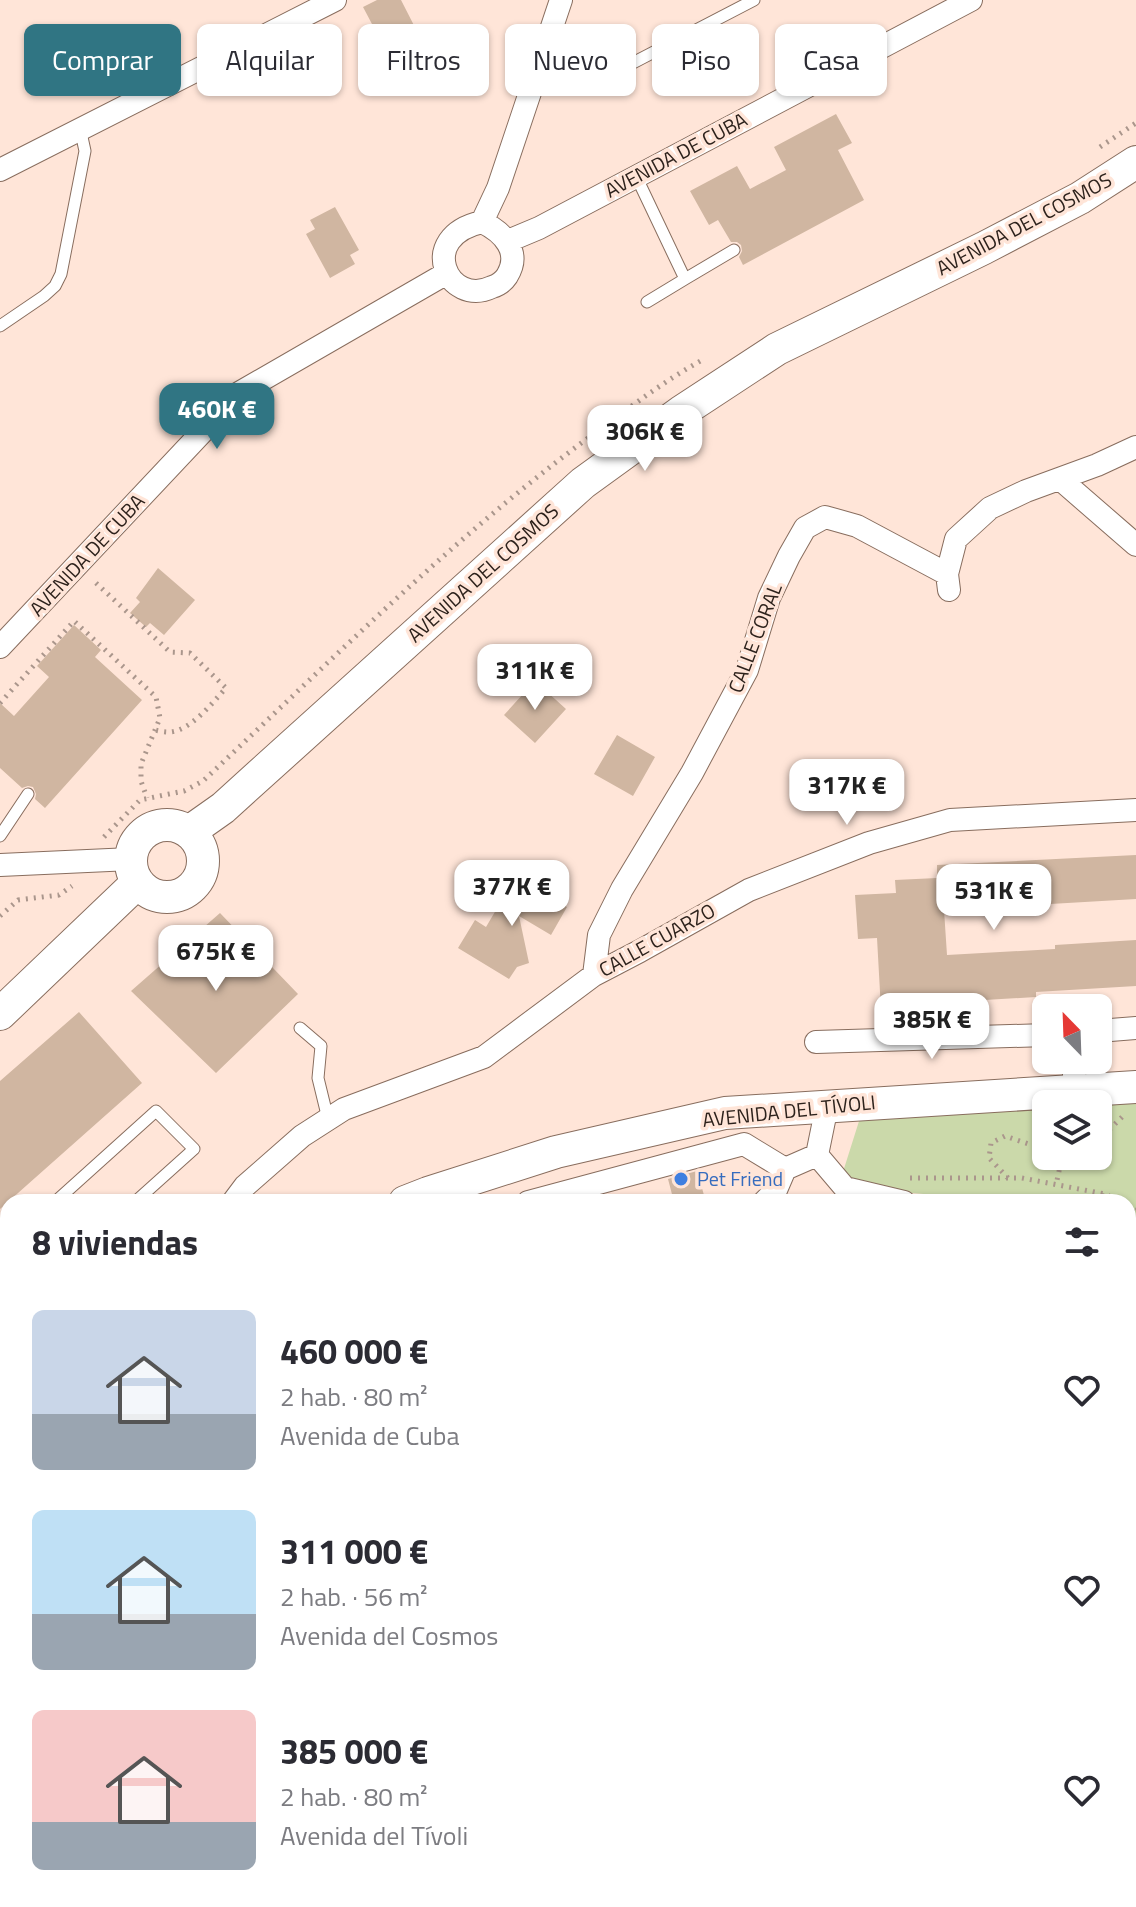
<!DOCTYPE html>
<html lang="es">
<meta charset="utf-8">
<style>
:root{--surface:#fff;--page:#f2f2f3;--text:#2b2b33;--muted:#7c7c81;--accent:#307583}
body{margin:0;font-family:"Titillium Web",sans-serif;background:var(--page);color:var(--text);height:100vh;display:flex;flex-direction:column;font-size:30px;white-space:nowrap}
*{box-sizing:border-box;margin:0}
p{font-size:26px;color:var(--muted)}
.icon{flex:none;width:44px;height:44px;fill:none;stroke:currentColor;stroke-width:2;stroke-linecap:round;stroke-linejoin:round}
.map{position:relative;flex:1;overflow:hidden}
.side{position:absolute;left:0px;top:1194px;width:1136px;height:714px;display:flex;flex-direction:column;background:var(--surface);border-radius:24px 24px 0 0;box-shadow:0 2px 6px #0004}
.side>*{flex:none}
.guide{position:absolute;left:24px;top:24px;width:1088px;height:72px;display:flex;gap:16px}
.needle{width:52px;rotate:337deg}
.fabs{position:absolute;left:1032px;top:994px;display:grid;gap:16px}
.fabs a{display:grid;place-items:center;width:80px;height:80px;border-radius:12px;background:var(--surface);box-shadow:0 2px 6px #0004;font-size:40px}
.price{position:absolute;translate:-50% -68px;padding:0 18px;border-radius:16px;background:#fff;color:#222;font-size:26px;line-height:52px;filter:drop-shadow(0 2px 4px #0008)}
.price::after{content:'';position:absolute;left:50%;top:48px;width:24px;height:18px;margin-left:-12px;background:inherit;clip-path:polygon(0 0,100% 0,50% 100%)}
.price.current{background:var(--accent);color:#fff}
ul{padding:0;list-style:none}
li{display:flex;align-items:center;gap:24px;height:200px;padding:0 32px}
li span{display:grid;place-items:center;flex:none;width:224px;height:160px;border-radius:12px;color:#555}
li>.icon{margin-inline-start:auto}
span .icon{width:96px;height:96px;fill:#fffc;stroke-width:1}
li b{font-size:34px}
h2{display:flex;justify-content:space-between;align-items:center;height:96px;padding:0 32px;font-size:34px}
.tag{padding:0 28px;border-radius:12px;background:var(--surface);box-shadow:0 2px 6px #0004;font-size:28px;line-height:72px}
.tag.current{background:var(--accent);color:#fff}
.map>svg:first-child{display:block}
.green{fill:#cbd9aa}
.building{fill:#d0b6a1}
.lines{fill:none;stroke-linecap:round;stroke-linejoin:round}
.lane-casing{stroke:#886d5e;stroke-width:13}
.street-casing{stroke:#886d5e;stroke-width:24}
.secondary-casing{stroke:#886d5e;stroke-width:34}
.path{stroke:#aa968c;stroke-width:5;stroke-dasharray:2 6;stroke-linecap:butt}
.lane{stroke:#fff;stroke-width:11}
.street{stroke:#fff;stroke-width:22}
.secondary{stroke:#fff;stroke-width:32}
.shop-dot{fill:#3f7fe0;stroke:#ffe5d8;stroke-width:3}
.labels{text-anchor:middle;stroke-width:7;stroke-linejoin:round;paint-order:stroke}
.street-label{font-size:20px;fill:#2d221c;stroke:#ffe5d8}
.shop-label{font-size:20px;fill:#366cbe;stroke:#ffe5d8;text-anchor:start}
</style>
<div class="map">
<svg width="1136" height="1907" viewBox="0 0 1136 1907">
<rect width="100%" height="100%" fill="#ffe5d8"/>
<path class="green" d="M 1136,1099 L 1136,1265 L 1132,1265 L 1128,1260 L 1128,1202 L 1001,1202 L 994,1200 L 912,1193 L 848,1182 L 842,1175 L 860,1118 L 1046,1105 L 1046,1156 L 1098,1156 L 1098,1104 Z
M 1128,1403 L 1136,1410 L 1136,1502 L 1128,1504 Z"/>
<path class="building" d="M 377,0 L 401,0 L 423,43 L 391,60 L 363,7 Z
M 836,114 L 852,143 L 838,150 L 864,200 L 743,265 L 739,257 L 742,251 L 741,245 L 737,242 L 731,242 L 718,220 L 709,225 L 690,191 L 737,166 L 750,189 L 786,170 L 774,147 Z
M 335,207 L 359,250 L 350,255 L 355,264 L 330,278 L 306,234 L 315,229 L 310,220 Z
M 158,568 L 195,600 L 164,635 L 150,623 L 146,627 L 130,613 L 140,602 L 136,598 Z
M 74,625 L 101,650 L 95,657 L 142,700 L 45,808 L 35,799 L 36,794 L 33,787 L 28,786 L 22,788 L 0,768 L 0,703 L 14,716 L 49,677 L 37,666 Z
M 535,681 L 566,709 L 535,743 L 504,715 Z
M 617,735 L 655,757 L 633,796 L 594,774 Z
M 1136,855 L 1136,899 L 944,910 L 947,955 L 1055,949 L 1055,945 L 1136,940 L 1136,986 L 1036,992 L 1036,997 L 951,1002 L 952,1006 L 881,1010 L 877,938 L 858,939 L 855,895 L 896,893 L 895,880 L 937,878 L 937,865 Z
M 516,876 L 567,907 L 551,935 L 519,916 L 529,963 L 517,967 L 509,979 L 458,948 L 475,920 L 486,927 Z
M 220,913 L 298,994 L 216,1073 L 131,991 Z
M 79,1012 L 142,1083 L 0,1209 L 0,1081 Z
M 697,1171 L 706,1202 L 674,1202 L 668,1179 Z"/>
<g class="lines">
<g class="lane-casing">
<path id="lane" d="M 600,80 L 754,0
M 636,176 L 685,279 L 734,250
M 647,302 L 685,279
M 0,326 L 44,296 L 55,286 L 61,274 L 85,151 L 80,128
M 0,836 L 28,794
M 300,1028 L 321,1046 L 318,1078 L 328,1119
M 55,1202 L 156,1111 L 194,1149 L 135,1202
M 0,1257 L 8,1249
M 8,1325 L 5,1343 L 8,1358"/>
</g>
<g class="street-casing">
<path id="street" d="M 0,170 L 335,0
M 482,222 L 498,188 L 561,0
M 482,222 C 503,232 522,252 507,276 C 503,282 499,285 492,287 C 448,308 415,237 482,222 Z
M 508,241 L 539,228 L 971,0
M 1060,479 L 1136,545
M 949,590 L 947,574 L 956,539 L 990,508 L 1026,491 L 1097,465 L 1136,447
M 0,647 L 239,393 L 447,273
M 0,865 L 131,859
M 594,975 L 599,935 L 622,889 L 692,773 L 747,670 L 769,598 L 789,556 L 805,528 L 825,517 L 857,526 L 947,574
M 1098,1031 L 1136,1028
M 816,1042 L 1046,1035
M 1073,1060 L 1075,1090
M 827,1106 L 817,1155 L 845,1188 L 904,1202
M 233,1202 L 245,1186 L 302,1136 L 344,1109 L 484,1057 L 594,975 L 640,951 L 749,890 L 869,843 L 950,820 L 1136,810
M 528,1202 L 744,1144 L 785,1169
M 764,1202 L 776,1190 L 785,1169 L 817,1155
M 1128,1278 C 1136,1292 1136,1314 1128,1328
M 0,1441 L 8,1446
M 0,1519 L 8,1515
M 1128,1532 L 1136,1539
M 0,1653 L 8,1667
M 1128,1812 L 1136,1799
M 614,1904 L 628,1907
M 15,1907 L 20,1900
M 270,1907 L 276,1900
M 306,1907 L 317,1900
M 997,1907 L 1010,1900"/>
</g>
<g class="secondary-casing">
<path id="secondary" d="M131 861a36 36 0 1 1 72 0a36 36 0 1 1-72 0Z
M 189,832 L 223,808 L 245,788 L 583,483 L 681,412 L 777,349 L 984,248 L 1080,198 L 1136,162
M 0,1014 L 137,883
M 405,1202 L 428,1193 L 556,1152 L 725,1113 L 1136,1087
M 0,1377 L 8,1375
M 0,1474 L 8,1466"/>
</g>
<path class="path" d="M 1100,147 L 1136,123
M 96,583 L 170,652 L 190,653 L 226,688 C 212,703 190,732 168,732 C 164,732 159,731 155,730
M 0,703 L 74,621 L 156,697 L 160,718 L 141,764 L 141,781 L 147,798
M 104,837 L 140,800 L 184,791 L 203,781 C 331,661 456,534 599,430 C 633,405 667,379 704,359
M 0,916 L 18,900 L 59,895 L 72,886
M 1098,1141 L 1123,1116
M 1056,1156 L 1061,1162 L 1056,1185
M 1060,1161 L 1071,1156
M 910,1178 L 1022,1178 L 1105,1194 L 1121,1202
M 1008,1178 L 989,1158 L 991,1143 L 1005,1136 L 1046,1150
M 1102,1202 L 1105,1194
M 1128,1205 L 1136,1209"/>
<use href="#lane" class="lane"/>
<use href="#street" class="street"/>
<use href="#secondary" class="secondary"/>
</g>
<circle class="shop-dot" cx="681" cy="1179" r="8"/>
<g class="labels">
<g class="street-label">
<text transform="translate(676 155) rotate(-28)" y="7">AVENIDA DE CUBA</text>
<text transform="translate(1024 224) rotate(-28)" y="7">AVENIDA DEL COSMOS</text>
<text transform="translate(87 555) rotate(-47)" y="7">AVENIDA DE CUBA</text>
<text transform="translate(483 573) rotate(-42)" y="7">AVENIDA DEL COSMOS</text>
<text transform="translate(755 638) rotate(-69)" y="7">CALLE CORAL</text>
<text transform="translate(657 940) rotate(-29)" y="7">CALLE CUARZO</text>
<text transform="translate(789 1111) rotate(-6)" y="7">AVENIDA DEL TÍVOLI</text>
</g>
<g class="shop-label">
<text x="697" y="1186">Pet Friend</text>
</g>
</g>
</svg>
<div class="fabs">
<a><svg class="needle" viewBox="-14 -14 28 28"><path d="M0-13l5 13h-10z" fill="#e53935"/><path d="M0 13l5-13h-10z" fill="#7c7c81"/></svg></a>
<a><svg class="icon" aria-label="layers" viewBox="0 0 24 24"><path d="M12 4l9 5-9 5-9-5zM3 14l9 5 9-5"/></svg></a>
</div>
<b class="price current" style="left:217px;top:451px">460K €</b>
<b class="price" style="left:645px;top:473px">306K €</b>
<b class="price" style="left:535px;top:712px">311K €</b>
<b class="price" style="left:847px;top:827px">317K €</b>
<b class="price" style="left:512px;top:928px">377K €</b>
<b class="price" style="left:994px;top:932px">531K €</b>
<b class="price" style="left:216px;top:993px">675K €</b>
<b class="price" style="left:932px;top:1061px">385K €</b>
<div class="guide">
<a class="tag current">Comprar</a>
<a class="tag">Alquilar</a>
<a class="tag">Filtros</a>
<a class="tag">Nuevo</a>
<a class="tag">Piso</a>
<a class="tag">Casa</a>
</div>
<section class="side">
<h2>8 viviendas<svg class="icon" aria-label="filters" viewBox="0 0 24 24"><path d="M4 7h16M4 17h16"/><circle cx="9" cy="7" r="2"/><circle cx="15" cy="17" r="2"/></svg></h2>
<ul>
<li><span style="background:linear-gradient(#c9d6e8 65%,#9aa5b1 0)"><svg class="icon" aria-label="home" viewBox="0 0 24 24"><path d="M3 11l9-7 9 7M6 9v11h12V9"/></svg></span><div><b>460 000 €</b><p>2 hab. · 80 m²</p><p>Avenida de Cuba</p></div><svg class="icon" aria-label="heart" viewBox="0 0 24 24"><path d="M12 20l-8-8c-3-5 5-10 8-4 3-6 11-1 8 4z"/></svg></li>
<li><span style="background:linear-gradient(#bfe0f5 65%,#9aa5b1 0)"><svg class="icon" aria-label="home" viewBox="0 0 24 24"><path d="M3 11l9-7 9 7M6 9v11h12V9"/></svg></span><div><b>311 000 €</b><p>2 hab. · 56 m²</p><p>Avenida del Cosmos</p></div><svg class="icon" aria-label="heart" viewBox="0 0 24 24"><path d="M12 20l-8-8c-3-5 5-10 8-4 3-6 11-1 8 4z"/></svg></li>
<li><span style="background:linear-gradient(#f6c9c9 70%,#9aa5b1 0)"><svg class="icon" aria-label="home" viewBox="0 0 24 24"><path d="M3 11l9-7 9 7M6 9v11h12V9"/></svg></span><div><b>385 000 €</b><p>2 hab. · 80 m²</p><p>Avenida del Tívoli</p></div><svg class="icon" aria-label="heart" viewBox="0 0 24 24"><path d="M12 20l-8-8c-3-5 5-10 8-4 3-6 11-1 8 4z"/></svg></li>
</ul>
</section>
</div>
